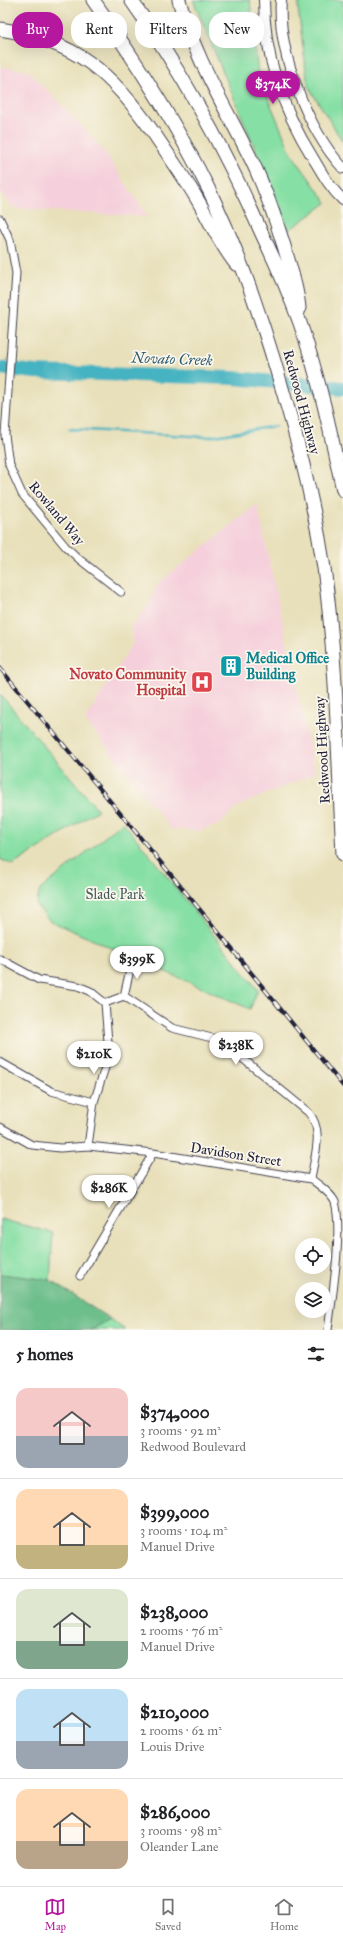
<!DOCTYPE html>
<meta charset="utf-8">
<style>
:root{--surface:#fff;--page:#f6f6f6;--text:#202124;--muted:#757577;--line:#e0e0e0;--accent:#b5179e}
body{margin:0;font-family:"IM FELL Great Primer",serif;background:var(--page);color:var(--text);height:100vh;display:flex;flex-direction:column;font-size:15px;white-space:nowrap}
*{box-sizing:border-box;margin:0}
p{font-size:13px;color:var(--muted)}
.icon{flex:none;width:22px;height:22px;fill:none;stroke:currentColor;stroke-width:2;stroke-linecap:round;stroke-linejoin:round}
.map{position:relative;height:1330px;overflow:hidden}
.side{display:flex;flex-direction:column;background:var(--surface);flex:1}
.side>*{flex:none}
.top-card{position:absolute;left:12px;top:12px;width:319px;height:36px;display:flex;gap:8px}
.controls{position:absolute;left:295px;top:1238px;display:grid;gap:8px}
.controls a{display:grid;place-items:center;width:36px;height:36px;border-radius:50%;background:var(--surface);box-shadow:0 4px 16px #0002;font-size:20px}
.price{position:absolute;translate:-50% -34px;padding:0 9px;border-radius:14px;background:#fff;color:#222;font-size:13px;line-height:26px;filter:drop-shadow(0 1px 2px #0008)}
.price::after{content:'';position:absolute;left:50%;top:24px;width:12px;height:9px;margin-left:-6px;background:inherit;clip-path:polygon(0 0,100% 0,50% 100%)}
.price.current{background:var(--accent);color:#fff}
ul{padding:0;list-style:none}
li{display:flex;align-items:center;gap:12px;height:100px;padding:0 16px}
li+li{border-top:1px solid var(--line)}
li span{display:grid;place-items:center;flex:none;width:112px;height:80px;border-radius:12px;color:#555}
li>.icon{margin-inline-start:auto}
span .icon{width:48px;height:48px;fill:#fffc;stroke-width:1}
li b{font-size:17px}
h2{display:flex;justify-content:space-between;align-items:center;height:48px;padding:0 16px;font-size:17px}
.chip{padding:0 14px;border-radius:16px;background:var(--surface);box-shadow:0 4px 16px #0002;font-size:14px;line-height:36px}
.chip.current{background:var(--accent);color:#fff}
.dock{display:flex;justify-content:space-around;align-items:center;height:56px;border-top:1px solid var(--line);background:var(--surface);font-size:11px;color:var(--muted)}
.dock a{display:grid;justify-items:center;gap:2px}
.dock .current{color:var(--accent)}
.map>svg:first-child{display:block}
.built{fill:#f5cfdc}
.green{fill:#86dfa4;stroke:#548070}
.forest{fill:#6cbe8a;stroke:#477062}
.lines{fill:none;stroke-linecap:round;stroke-linejoin:round}
.stream{stroke:#45b3c1;stroke-width:2.5}
.river{stroke:#45b3c1;stroke-width:14}
.minor-casing{stroke:#403e4e;stroke-width:9}
.secondary-casing{stroke:#403e4e;stroke-width:12}
.motorway-casing{stroke:#403e4e;stroke-width:15}
.minor{stroke:#fff;stroke-width:7}
.secondary{stroke:#fff;stroke-width:10}
.motorway{stroke:#fff;stroke-width:13}
.rail-casing{stroke:#22223b;stroke-width:4}
.rail{stroke:#fbf7ec;stroke-width:2.5;stroke-dasharray:8;stroke-linecap:butt}
.labels{text-anchor:middle;stroke-width:3.5;stroke-linejoin:round;paint-order:stroke}
.street-label{font-size:14px;fill:#22223b;stroke:#fbf7ec}
.culture-label{font-size:14px;font-weight:bold;fill:#0d838f;stroke:#fbf7ec;text-anchor:start}
.health-label{font-size:14px;font-weight:bold;fill:#be3a42;stroke:#fbf7ec;text-anchor:end}
.park-label{font-size:14px;fill:#405b5a;stroke:#fbf7ec}
.water-label{font-size:15px;font-style:italic;fill:#305c71;stroke:#fbf7ec}
</style>
<div class="map">
<svg width="343" height="1330" viewBox="0 0 343 1330">
<rect width="100%" height="100%" fill="#fbf7ec"/>
<filter id="ink" filterUnits="userSpaceOnUse"><feTurbulence type="fractalNoise" baseFrequency=".025" numOctaves="2"/><feDisplacementMap in="SourceGraphic" scale="8" xChannelSelector="R" yChannelSelector="G"/><feConvolveMatrix kernelMatrix="1 2 1 2 8 2 1 2 1" color-interpolation-filters="sRGB"/></filter>
<filter id="wash" filterUnits="userSpaceOnUse"><feTurbulence type="fractalNoise" baseFrequency=".012" numOctaves="4" result="noise"/><feDisplacementMap in="SourceGraphic" scale="16" xChannelSelector="R" yChannelSelector="G"/><feGaussianBlur stdDeviation="0.9" result="paint"/><feColorMatrix in="noise" values="0 0 0 0 0 0 0 0 0 0 0 0 0 0 0 0 0 1.4 0 .05"/><feComposite in="paint" operator="in"/></filter>
<g filter="url(#wash)">
<rect width="100%" height="100%" fill="#e8e0ba"/>
<path class="built" d="M 0,67 L 27,70 L 86,130 L 105,153 L 148,217 L 13,208 L 0,190 Z
M 257,504 L 315,773 L 238,806 L 220,824 L 198,831 L 171,829 L 85,720 L 133,643 L 131,627 L 149,605 L 156,585 Z"/>
<path class="green" d="M 193,0 L 250,0 L 258,74 L 291,153 L 327,203 L 289,230 Z
M 299,0 L 343,0 L 343,142 L 308,86 L 298,8 Z
M 0,694 L 98,810 L 13,865 L 0,859 Z
M 123,822 L 258,990 L 250,1009 L 50,921 L 36,905 L 40,890 Z
M 0,1219 L 53,1233 L 50,1280 L 0,1274 Z
M 110,1319 L 125,1330 L 91,1330 Z"/>
<path class="forest" d="M 0,1274 L 50,1280 L 110,1319 L 91,1330 L 0,1330 Z"/>
<g class="lines">
<path class="stream" d="M 69,429 L 208,437 L 276,426"/>
<path class="river" d="M 0,368 L 35,372 L 233,378 L 343,388"/>
</g>
</g>
<g filter="url(#ink)">
<g class="lines">
<g class="minor-casing">
<path id="minor" d="M 0,219 L 10,240 L 16,273 L 5,435 L 9,465 L 22,494 L 66,547 L 79,559 L 121,592
M 0,959 L 39,980 L 78,986 L 90,991 L 105,1003 L 109,1055 L 94,1102 L 88,1146
M 124,996 L 132,961
M 105,1003 L 124,996 L 172,1028 L 220,1040 L 308,1112 C 325,1130 314,1157 311,1179
M 0,1062 L 51,1091 L 94,1102
M 0,1127 L 32,1145 L 60,1148 L 88,1146 L 153,1153 L 311,1179 C 319,1185 331,1193 335,1202 C 343,1230 332,1299 328,1330
M 80,1276 L 153,1153"/>
</g>
<g class="secondary-casing">
<path id="secondary" d="M 264,0 C 264,57 283,110 313,158 C 322,173 330,188 343,200
M 281,0 C 277,52 308,130 343,168"/>
</g>
<g class="motorway-casing">
<path id="motorway" d="M 93,0 C 136,61 176,123 209,190 C 241,255 264,325 284,395 C 301,452 315,509 324,568 C 337,662 338,759 343,854
M 131,0 C 183,73 226,152 262,234 C 276,263 289,293 300,323 C 319,377 331,434 343,490
M 179,0 C 194,57 226,108 252,161 C 265,188 275,217 284,246 C 290,267 297,286 299,308
M 0,29 C 77,41 112,73 155,135 C 169,156 184,177 197,199 C 210,221 220,244 236,264"/>
</g>
<use href="#minor" class="minor"/>
<use href="#secondary" class="secondary"/>
<use href="#motorway" class="motorway"/>
<g class="rail-casing">
<path id="rail" d="M 0,668 L 206,917 L 343,1086"/>
</g>
<use href="#rail" class="rail"/>
</g>
</g>
<defs>
<g id="building-square" transform="scale(1.15)"><rect x="-9" y="-9" width="18" height="18" rx="4" fill="#0f9aa8" stroke="#fbf7ec"/><path d="M-4-6H4V6H1V3H-1V6H-4ZM-2.5-4.3h1.7v1.8h-1.7ZM.8-4.3h1.7v1.8H.8ZM-2.5-1h1.7V.8h-1.7ZM.8-1h1.7V.8H.8Z" fill="#fff"/></g>
<g id="hospital-square" transform="scale(1.15)"><rect x="-9" y="-9" width="18" height="18" rx="4" fill="#e0444e" stroke="#fbf7ec"/><path d="M-5-5h3v3.5h4V-5h3V5h-3V1.5h-4V5h-3Z" fill="#fff"/></g>
</defs>
<g fill-rule="evenodd">
<use href="#building-square" x="231" y="666"/>
<use href="#hospital-square" x="202" y="682"/>
</g>
<g class="labels">
<g class="street-label">
<text transform="translate(302 402) rotate(75)" y="5">Redwood Highway</text>
<text transform="translate(57 513) rotate(50)" y="5">Rowland Way</text>
<text transform="translate(322 750) rotate(-93)" y="5">Redwood Highway</text>
<text transform="translate(236 1154) rotate(9)" y="5">Davidson Street</text>
</g>
<g class="culture-label">
<text x="246" y="663">Medical Office<tspan x="246" dy="16">Building</tspan></text>
</g>
<g class="health-label">
<text x="186" y="679">Novato Community<tspan x="186" dy="16">Hospital</tspan></text>
</g>
<g class="park-label">
<text x="115" y="899">Slade Park</text>
</g>
<g class="water-label">
<text transform="translate(172 359) rotate(2)" y="5">Novato Creek</text>
</g>
</g>
</svg>
<div class="controls">
<a><svg class="icon" aria-label="locate" viewBox="0 0 24 24"><circle cx="12" cy="12" r="6"/><path d="M12 2v4M12 18v4M2 12h4M18 12h4"/></svg></a>
<a><svg class="icon" aria-label="layers" viewBox="0 0 24 24"><path d="M12 4l9 5-9 5-9-5zM3 14l9 5 9-5"/></svg></a>
</div>
<b class="price current" style="left:273px;top:105px">$374K</b>
<b class="price" style="left:137px;top:980px">$399K</b>
<b class="price" style="left:236px;top:1066px">$238K</b>
<b class="price" style="left:94px;top:1075px">$210K</b>
<b class="price" style="left:109px;top:1209px">$286K</b>
<div class="top-card">
<a class="chip current">Buy</a>
<a class="chip">Rent</a>
<a class="chip">Filters</a>
<a class="chip">New</a>
</div>
</div>
<section class="side">
<h2>5 homes<svg class="icon" aria-label="filters" viewBox="0 0 24 24"><path d="M4 7h16M4 17h16"/><circle cx="9" cy="7" r="2"/><circle cx="15" cy="17" r="2"/></svg></h2>
<ul>
<li><span style="background:linear-gradient(#f6c9c9 60%,#9aa5b1 0)"><svg class="icon" aria-label="home" viewBox="0 0 24 24"><path d="M3 11l9-7 9 7M6 9v11h12V9"/></svg></span><div><b>$374,000</b><p>3 rooms · 92 m²</p><p>Redwood Boulevard</p></div></li>
<li><span style="background:linear-gradient(#ffd9b3 70%,#c2b280 0)"><svg class="icon" aria-label="home" viewBox="0 0 24 24"><path d="M3 11l9-7 9 7M6 9v11h12V9"/></svg></span><div><b>$399,000</b><p>3 rooms · 104 m²</p><p>Manuel Drive</p></div></li>
<li><span style="background:linear-gradient(#dfe7d0 65%,#7fa58c 0)"><svg class="icon" aria-label="home" viewBox="0 0 24 24"><path d="M3 11l9-7 9 7M6 9v11h12V9"/></svg></span><div><b>$238,000</b><p>2 rooms · 76 m²</p><p>Manuel Drive</p></div></li>
<li><span style="background:linear-gradient(#bfe0f5 65%,#9aa5b1 0)"><svg class="icon" aria-label="home" viewBox="0 0 24 24"><path d="M3 11l9-7 9 7M6 9v11h12V9"/></svg></span><div><b>$210,000</b><p>2 rooms · 62 m²</p><p>Louis Drive</p></div></li>
<li><span style="background:linear-gradient(#ffd9b3 65%,#b9a48a 0)"><svg class="icon" aria-label="home" viewBox="0 0 24 24"><path d="M3 11l9-7 9 7M6 9v11h12V9"/></svg></span><div><b>$286,000</b><p>3 rooms · 98 m²</p><p>Oleander Lane</p></div></li>
</ul>
</section>
<nav class="dock">
<a class="current"><svg class="icon" aria-label="map" viewBox="0 0 24 24"><path d="M3 6l6-2 6 2 6-2v14l-6 2-6-2-6 2zM9 4v14M15 6v14"/></svg>Map</a>
<a><svg class="icon" aria-label="saved" viewBox="0 0 24 24"><path d="M7 4h10v16l-5-4-5 4z"/></svg>Saved</a>
<a><svg class="icon" aria-label="home" viewBox="0 0 24 24"><path d="M3 11l9-7 9 7M6 9v11h12V9"/></svg>Home</a>
</nav>
